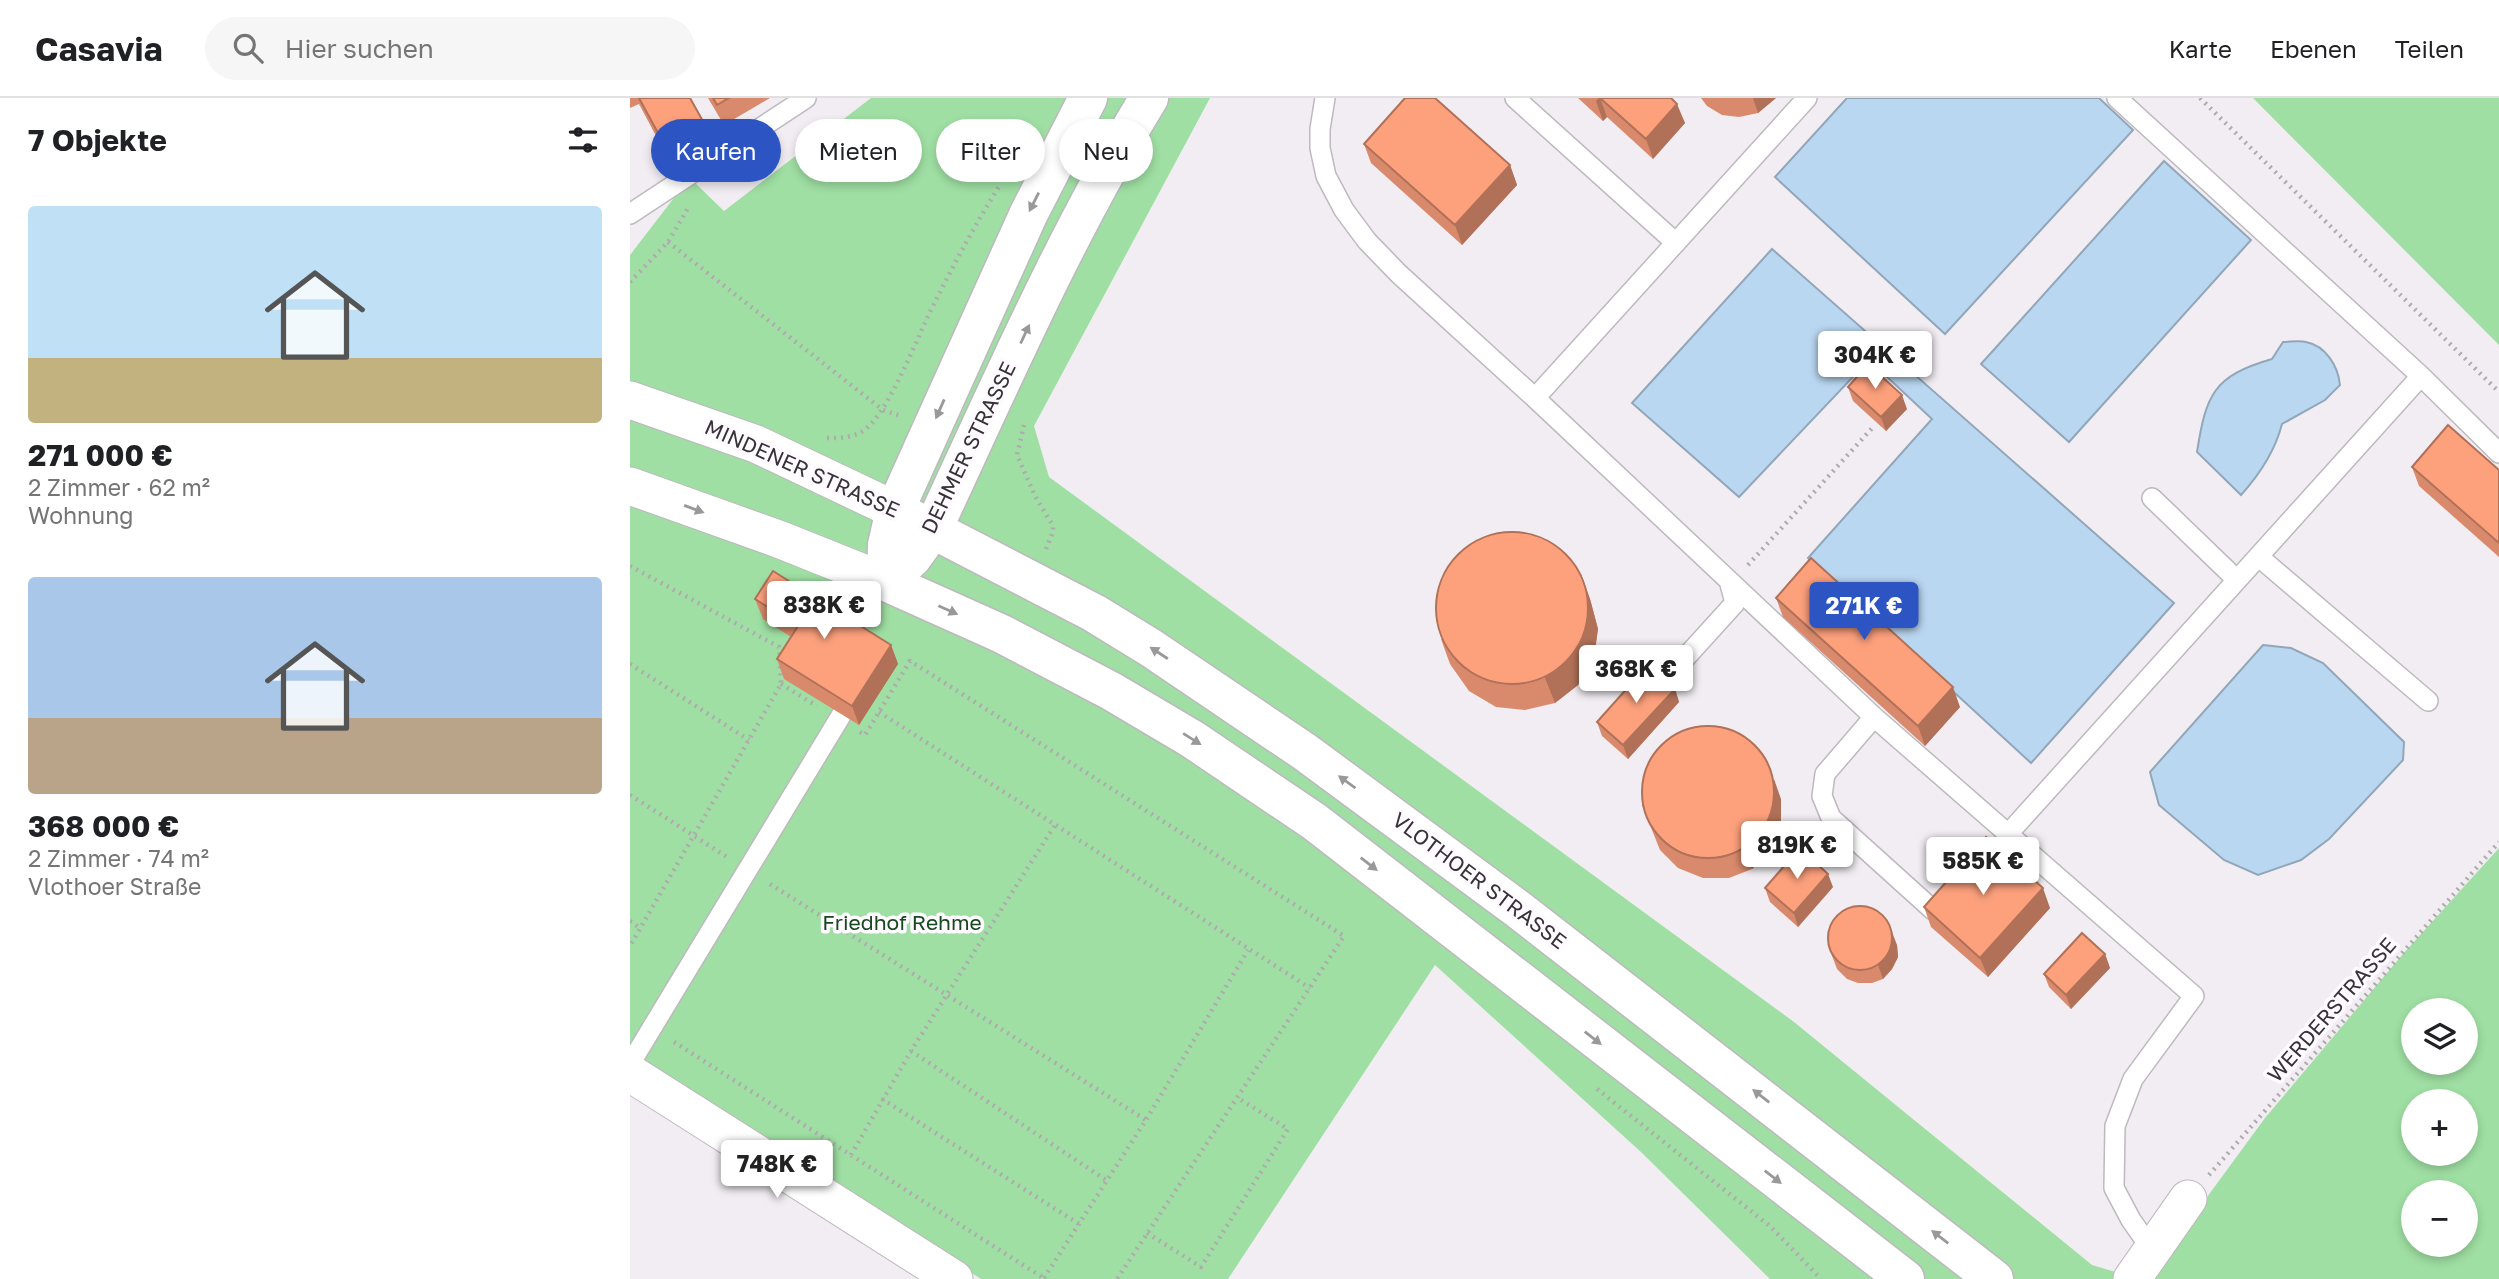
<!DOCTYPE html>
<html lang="de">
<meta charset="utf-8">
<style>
:root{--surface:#fff;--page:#f6f6f6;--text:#202124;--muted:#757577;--line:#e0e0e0;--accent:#2d54c3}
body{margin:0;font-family:"Golos Text",sans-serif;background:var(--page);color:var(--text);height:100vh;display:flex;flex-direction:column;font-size:26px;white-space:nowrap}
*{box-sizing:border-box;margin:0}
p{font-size:23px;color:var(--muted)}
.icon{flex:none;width:38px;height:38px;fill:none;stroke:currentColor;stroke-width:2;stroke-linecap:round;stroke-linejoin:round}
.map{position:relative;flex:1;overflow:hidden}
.sheet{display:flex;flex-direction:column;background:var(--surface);width:630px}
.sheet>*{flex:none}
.hud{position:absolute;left:21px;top:21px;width:665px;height:63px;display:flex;gap:14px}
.controls{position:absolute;left:1771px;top:900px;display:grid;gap:14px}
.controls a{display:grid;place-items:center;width:77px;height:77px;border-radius:50%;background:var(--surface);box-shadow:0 4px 10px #0003;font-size:35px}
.price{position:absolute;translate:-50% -60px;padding:0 16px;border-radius:7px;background:#fff;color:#222;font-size:23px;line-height:46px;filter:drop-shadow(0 2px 4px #0008)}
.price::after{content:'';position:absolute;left:50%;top:42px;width:21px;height:16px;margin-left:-10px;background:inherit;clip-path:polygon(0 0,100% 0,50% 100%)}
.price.current{background:var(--accent);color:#fff}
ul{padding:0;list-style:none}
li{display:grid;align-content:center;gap:14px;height:371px;padding:0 28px}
li span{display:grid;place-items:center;height:217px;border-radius:7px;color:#555}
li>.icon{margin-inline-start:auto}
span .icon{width:126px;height:126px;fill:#fffc;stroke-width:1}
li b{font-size:30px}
h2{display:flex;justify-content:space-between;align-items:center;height:84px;padding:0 28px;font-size:30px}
.pill{padding:0 24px;border-radius:32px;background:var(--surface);box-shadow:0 4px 10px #0003;font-size:24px;line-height:63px}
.pill.current{background:var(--accent);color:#fff}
header{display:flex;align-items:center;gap:42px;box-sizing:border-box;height:98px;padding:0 35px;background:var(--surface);border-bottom:2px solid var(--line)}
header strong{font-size:33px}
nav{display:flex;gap:38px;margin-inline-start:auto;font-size:24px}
.search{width:490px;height:63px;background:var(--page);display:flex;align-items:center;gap:18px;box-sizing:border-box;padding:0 24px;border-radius:38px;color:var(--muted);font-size:26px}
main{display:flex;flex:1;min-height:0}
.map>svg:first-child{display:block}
.green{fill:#9fdfa3;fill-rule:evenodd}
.water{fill:#bad7f1;stroke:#92a6b9;stroke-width:2}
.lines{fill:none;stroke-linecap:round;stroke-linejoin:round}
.service-casing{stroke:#bdb9be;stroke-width:22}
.minor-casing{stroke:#bdb9be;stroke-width:39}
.secondary-casing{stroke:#bdb9be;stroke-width:41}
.path{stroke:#aeaaae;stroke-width:4.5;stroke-dasharray:2 5;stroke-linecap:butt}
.service{stroke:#fff;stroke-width:19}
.minor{stroke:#fff;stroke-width:37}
.secondary{stroke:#fff;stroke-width:38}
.wall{fill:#da8a6c}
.shaded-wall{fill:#b17158}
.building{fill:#fda17d;stroke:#b17158;stroke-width:2}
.oneway{fill:#9a999a}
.labels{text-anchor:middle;stroke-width:7;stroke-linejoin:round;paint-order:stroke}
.street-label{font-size:21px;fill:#353335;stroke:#fefaff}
.park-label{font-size:21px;fill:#15491e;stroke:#fefaff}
</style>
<header>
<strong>Casavia</strong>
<div class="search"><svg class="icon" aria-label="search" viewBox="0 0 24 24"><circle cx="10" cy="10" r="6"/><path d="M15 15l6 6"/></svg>Hier suchen</div>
<nav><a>Karte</a><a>Ebenen</a><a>Teilen</a></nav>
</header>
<main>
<section class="sheet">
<h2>7 Objekte<svg class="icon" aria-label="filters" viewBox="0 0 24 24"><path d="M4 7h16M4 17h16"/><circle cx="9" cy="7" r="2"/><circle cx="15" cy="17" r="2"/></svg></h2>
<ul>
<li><span style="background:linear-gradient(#bfe0f5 70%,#c2b280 0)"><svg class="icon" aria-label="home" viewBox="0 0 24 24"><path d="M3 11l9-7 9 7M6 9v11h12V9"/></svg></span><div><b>271 000 €</b><p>2 Zimmer · 62 m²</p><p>Wohnung</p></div></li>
<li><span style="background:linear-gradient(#a9c7e8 65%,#b9a48a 0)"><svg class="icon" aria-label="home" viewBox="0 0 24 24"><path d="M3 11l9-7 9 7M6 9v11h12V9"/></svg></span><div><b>368 000 €</b><p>2 Zimmer · 74 m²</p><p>Vlothoer Straße</p></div></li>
</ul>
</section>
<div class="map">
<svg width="1869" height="1181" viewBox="0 0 1869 1181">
<rect width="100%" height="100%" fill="#f1edf2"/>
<path class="green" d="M 241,0 L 580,0 L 404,328 L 419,379 L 1164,924 L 1462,1167 L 1509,1181 L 1140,1181 L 1011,1054 L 805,867 L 598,1181 L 351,1181 L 0,956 L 0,157 L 50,92 L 63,83 L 94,113 Z
M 1623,0 L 1869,0 L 1869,247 Z
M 1869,750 L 1869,1181 L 1517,1181 L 1635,1020 L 1773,856 ZM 1783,912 L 1836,912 L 1836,964 L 1783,964 ZM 1783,1003 L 1836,1003 L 1836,1055 L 1783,1055 ZM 1783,1094 L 1836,1094 L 1836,1146 L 1783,1146 Z"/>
<path class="water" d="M 1217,0 L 1469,0 L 1503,32 L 1315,236 L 1145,79 Z
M 1534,63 L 1621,142 L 1439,344 L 1351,266 Z
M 1142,151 L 1544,505 L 1401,665 L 1178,460 L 1302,321 L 1239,262 L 1109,399 L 1002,305 Z
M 1653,244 C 1660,244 1669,242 1676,244 C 1696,248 1708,268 1710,287 L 1695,302 L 1652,326 C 1645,353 1630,376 1611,397 L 1567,354 C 1576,297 1583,278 1642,261 Z
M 1633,547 L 1661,550 L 1693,565 L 1774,644 L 1773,662 L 1699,741 L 1671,762 L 1628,777 L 1594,762 L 1529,707 L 1520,674 Z"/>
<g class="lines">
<g class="service-casing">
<path id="service" d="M 695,0 L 690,31 L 690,50 L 696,78 L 714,112 L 737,143 L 769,176 L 905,300 L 1244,619 L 1564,898 L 1503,981 L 1485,1028 L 1484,1090 L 1501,1122 L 1522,1152
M 885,0 L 1046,145
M 1487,0 L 1791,278
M 0,116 L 176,0
M 905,300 L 1177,0
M 1522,400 L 1606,481
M 1629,459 L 1798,603
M 1037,580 L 1105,505 L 1100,486
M 1244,619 L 1195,676 L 1192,698 L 1201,720 L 1303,812
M 1378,736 L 1791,278 L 1869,355
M 0,966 L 212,616"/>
</g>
<g class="minor-casing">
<path id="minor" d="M 0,302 L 126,346 L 265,412
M 0,388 L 151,442 L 256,484
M 0,975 L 324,1181
M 1502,1181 L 1558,1101"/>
</g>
<g class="secondary-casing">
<path id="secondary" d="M 265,412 L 464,515 L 521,550 L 675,654 L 889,812 L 1364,1181
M 256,484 L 372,536 L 481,593 L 562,641 L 685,724 L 1275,1181
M 256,484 L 282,460 L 303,431 C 371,285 435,137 519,0
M 256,484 L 257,447 L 265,412 L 399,115 L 458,0"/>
</g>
<path class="path" d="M 1570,0 L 1869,294
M 38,144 L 253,312 L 268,317
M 0,184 L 38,144 L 58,110
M 394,327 L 387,357 L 405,398 L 423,428 L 423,434 L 416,451
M 197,340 C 209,340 222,340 233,333 C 259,316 289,234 305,204 C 325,164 346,125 370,87
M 1118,467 L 1244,328
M 0,468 L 149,549 L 151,586 L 0,848
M 0,566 L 119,642
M 151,586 L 187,608
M 249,614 L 680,890
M 230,634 L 235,637 L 280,563 L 714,838 L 487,1181
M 0,697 L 97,759
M 140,786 L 516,1022
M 0,823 L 10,830
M 44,944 L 415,1181
M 281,953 L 476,1082
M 967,991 L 1141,1129 L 1191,1181
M 252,1001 L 449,1126
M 221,1057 L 281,953 L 425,727
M 1579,1077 L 1869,744
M 517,1135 L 571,1169 L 658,1031 L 608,1000
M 414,1180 L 516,1022 L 618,852"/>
<use href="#service" class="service"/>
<use href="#minor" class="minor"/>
<use href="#secondary" class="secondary"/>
</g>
<path class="wall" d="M 0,0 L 60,0 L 74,25 L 81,44 L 41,66 L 9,6 L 0,10 Z
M 78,0 L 140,0 L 94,27 Z
M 948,0 L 1041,0 L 1055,25 L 1023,61 L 977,19 L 973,23 Z
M 1071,0 L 1146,0 L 1128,15 L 1109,19 L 1092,17 L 1077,8 Z
M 734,46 L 880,67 L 887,87 L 832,147 L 741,65 Z
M 1218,289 L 1277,311 L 1256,333 L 1223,303 Z
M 1782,369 L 1869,372 L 1869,459 L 1789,388 Z
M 951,476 L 960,501 L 968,531 L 964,559 L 948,587 L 925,605 L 895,612 L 866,609 L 839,593 L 820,566 L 811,541 Z
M 1146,500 L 1330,609 L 1295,648 L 1153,519 Z
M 125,501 L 261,547 L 268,566 L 229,627 L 154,581 L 147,561 L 161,539 L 133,521 Z
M 1045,591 L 1049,604 L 998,661 L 972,638 L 967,624 Z
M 1151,701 L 1151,726 L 1141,751 L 1122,771 L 1099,780 L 1073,780 L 1048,770 L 1030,752 L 1012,707 Z
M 1203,789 L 1168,829 L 1140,804 L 1135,790 Z
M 1294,809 L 1420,810 L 1358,879 L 1301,829 Z
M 1198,847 L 1267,847 L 1268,859 L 1262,871 L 1253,881 L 1242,885 L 1228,885 L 1217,881 L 1207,871 Z
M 1475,856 L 1480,870 L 1441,911 L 1419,889 L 1414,876 Z"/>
<path class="shaded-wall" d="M 969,0 L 970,0 L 977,19 L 973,23 L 966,3 Z
M 1123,0 L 1146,0 L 1128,15 Z
M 1047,6 L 1055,25 L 1023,61 L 1016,41 Z
M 880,67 L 887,87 L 832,147 L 825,127 Z
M 1272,297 L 1277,311 L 1256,333 L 1251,319 Z
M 951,476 L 960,501 L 968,531 L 964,559 L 948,587 L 925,605 L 915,580 Z
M 261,547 L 268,566 L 229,627 L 222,608 Z
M 1323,589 L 1330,609 L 1295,648 L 1288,628 Z
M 1045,591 L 1049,604 L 998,661 L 993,647 Z
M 1144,681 L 1151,701 L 1151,726 L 1141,751 L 1122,771 L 1114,751 Z
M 1198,776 L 1203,789 L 1168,829 L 1164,815 Z
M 1413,790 L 1420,810 L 1358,879 L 1350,860 Z
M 1262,834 L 1267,847 L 1268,859 L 1262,871 L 1253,881 L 1248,867 Z
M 1475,856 L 1480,870 L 1441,911 L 1436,897 Z"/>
<path class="building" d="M 9,0 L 60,0 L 74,25 L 34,46 Z
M 83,0 L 99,0 L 87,7 Z
M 775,0 L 805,0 L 880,67 L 825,127 L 734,46 Z
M 970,0 L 1041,0 L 1047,6 L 1016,41 Z
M 1238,266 L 1272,297 L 1251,319 L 1218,289 Z
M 1818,327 L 1869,372 L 1869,445 L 1782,369 Z
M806 510a76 76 0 1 1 152 0a76 76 0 1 1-152 0Z
M 1181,460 L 1323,589 L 1288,628 L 1146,500 Z
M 143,473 L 261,547 L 222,608 L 147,561 L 168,528 L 125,501 Z
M 1018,567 L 1045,591 L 993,647 L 967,624 Z
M1012 694a66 66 0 1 1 132 0a66 66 0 1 1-132 0Z
M 1356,739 L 1413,790 L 1350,860 L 1294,809 Z
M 1170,750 L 1198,776 L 1164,815 L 1135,790 Z
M1198 840a32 32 0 1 1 64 0a32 32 0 1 1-64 0Z
M 1452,835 L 1475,856 L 1436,897 L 1414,876 Z"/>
<defs><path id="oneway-solid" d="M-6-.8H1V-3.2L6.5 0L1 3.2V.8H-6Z" transform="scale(1.75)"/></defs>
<g class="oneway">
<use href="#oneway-solid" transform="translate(404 104) rotate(117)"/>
<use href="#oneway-solid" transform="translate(395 236) rotate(-65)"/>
<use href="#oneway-solid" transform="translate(310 311) rotate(114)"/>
<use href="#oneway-solid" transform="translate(64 411) rotate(20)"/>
<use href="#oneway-solid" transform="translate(318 512) rotate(24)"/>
<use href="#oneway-solid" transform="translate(529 555) rotate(-147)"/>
<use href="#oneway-solid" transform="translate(562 641) rotate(32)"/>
<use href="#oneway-solid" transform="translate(717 684) rotate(-144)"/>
<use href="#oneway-solid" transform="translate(739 766) rotate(38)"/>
<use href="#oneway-solid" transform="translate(963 940) rotate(38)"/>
<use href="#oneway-solid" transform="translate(1131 998) rotate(-142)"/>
<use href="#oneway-solid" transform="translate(1143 1079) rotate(38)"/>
<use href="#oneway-solid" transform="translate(1310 1139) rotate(-142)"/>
</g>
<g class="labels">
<g class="street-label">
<text transform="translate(339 350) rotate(-64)" y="7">DEHMER STRASSE</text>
<text transform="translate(172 371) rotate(24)" y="7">MINDENER STRASSE</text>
<text transform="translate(849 783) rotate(37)" y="7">VLOTHOER STRASSE</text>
<text transform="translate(1702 912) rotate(-49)" y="7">WERDERSTRASSE</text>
</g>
<g class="park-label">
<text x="272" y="832">Friedhof Rehme</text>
</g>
</g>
</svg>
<div class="controls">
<a><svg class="icon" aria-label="layers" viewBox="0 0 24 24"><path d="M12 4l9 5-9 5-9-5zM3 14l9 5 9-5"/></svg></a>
<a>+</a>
<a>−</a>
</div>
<b class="price" style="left:1245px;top:293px">304K €</b>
<b class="price" style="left:194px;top:543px">838K €</b>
<b class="price current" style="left:1234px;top:544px">271K €</b>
<b class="price" style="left:1006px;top:607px">368K €</b>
<b class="price" style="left:1167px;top:783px">819K €</b>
<b class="price" style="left:1353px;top:799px">585K €</b>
<b class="price" style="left:147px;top:1102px">748K €</b>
<div class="hud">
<a class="pill current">Kaufen</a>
<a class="pill">Mieten</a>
<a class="pill">Filter</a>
<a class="pill">Neu</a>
</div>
</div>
</main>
